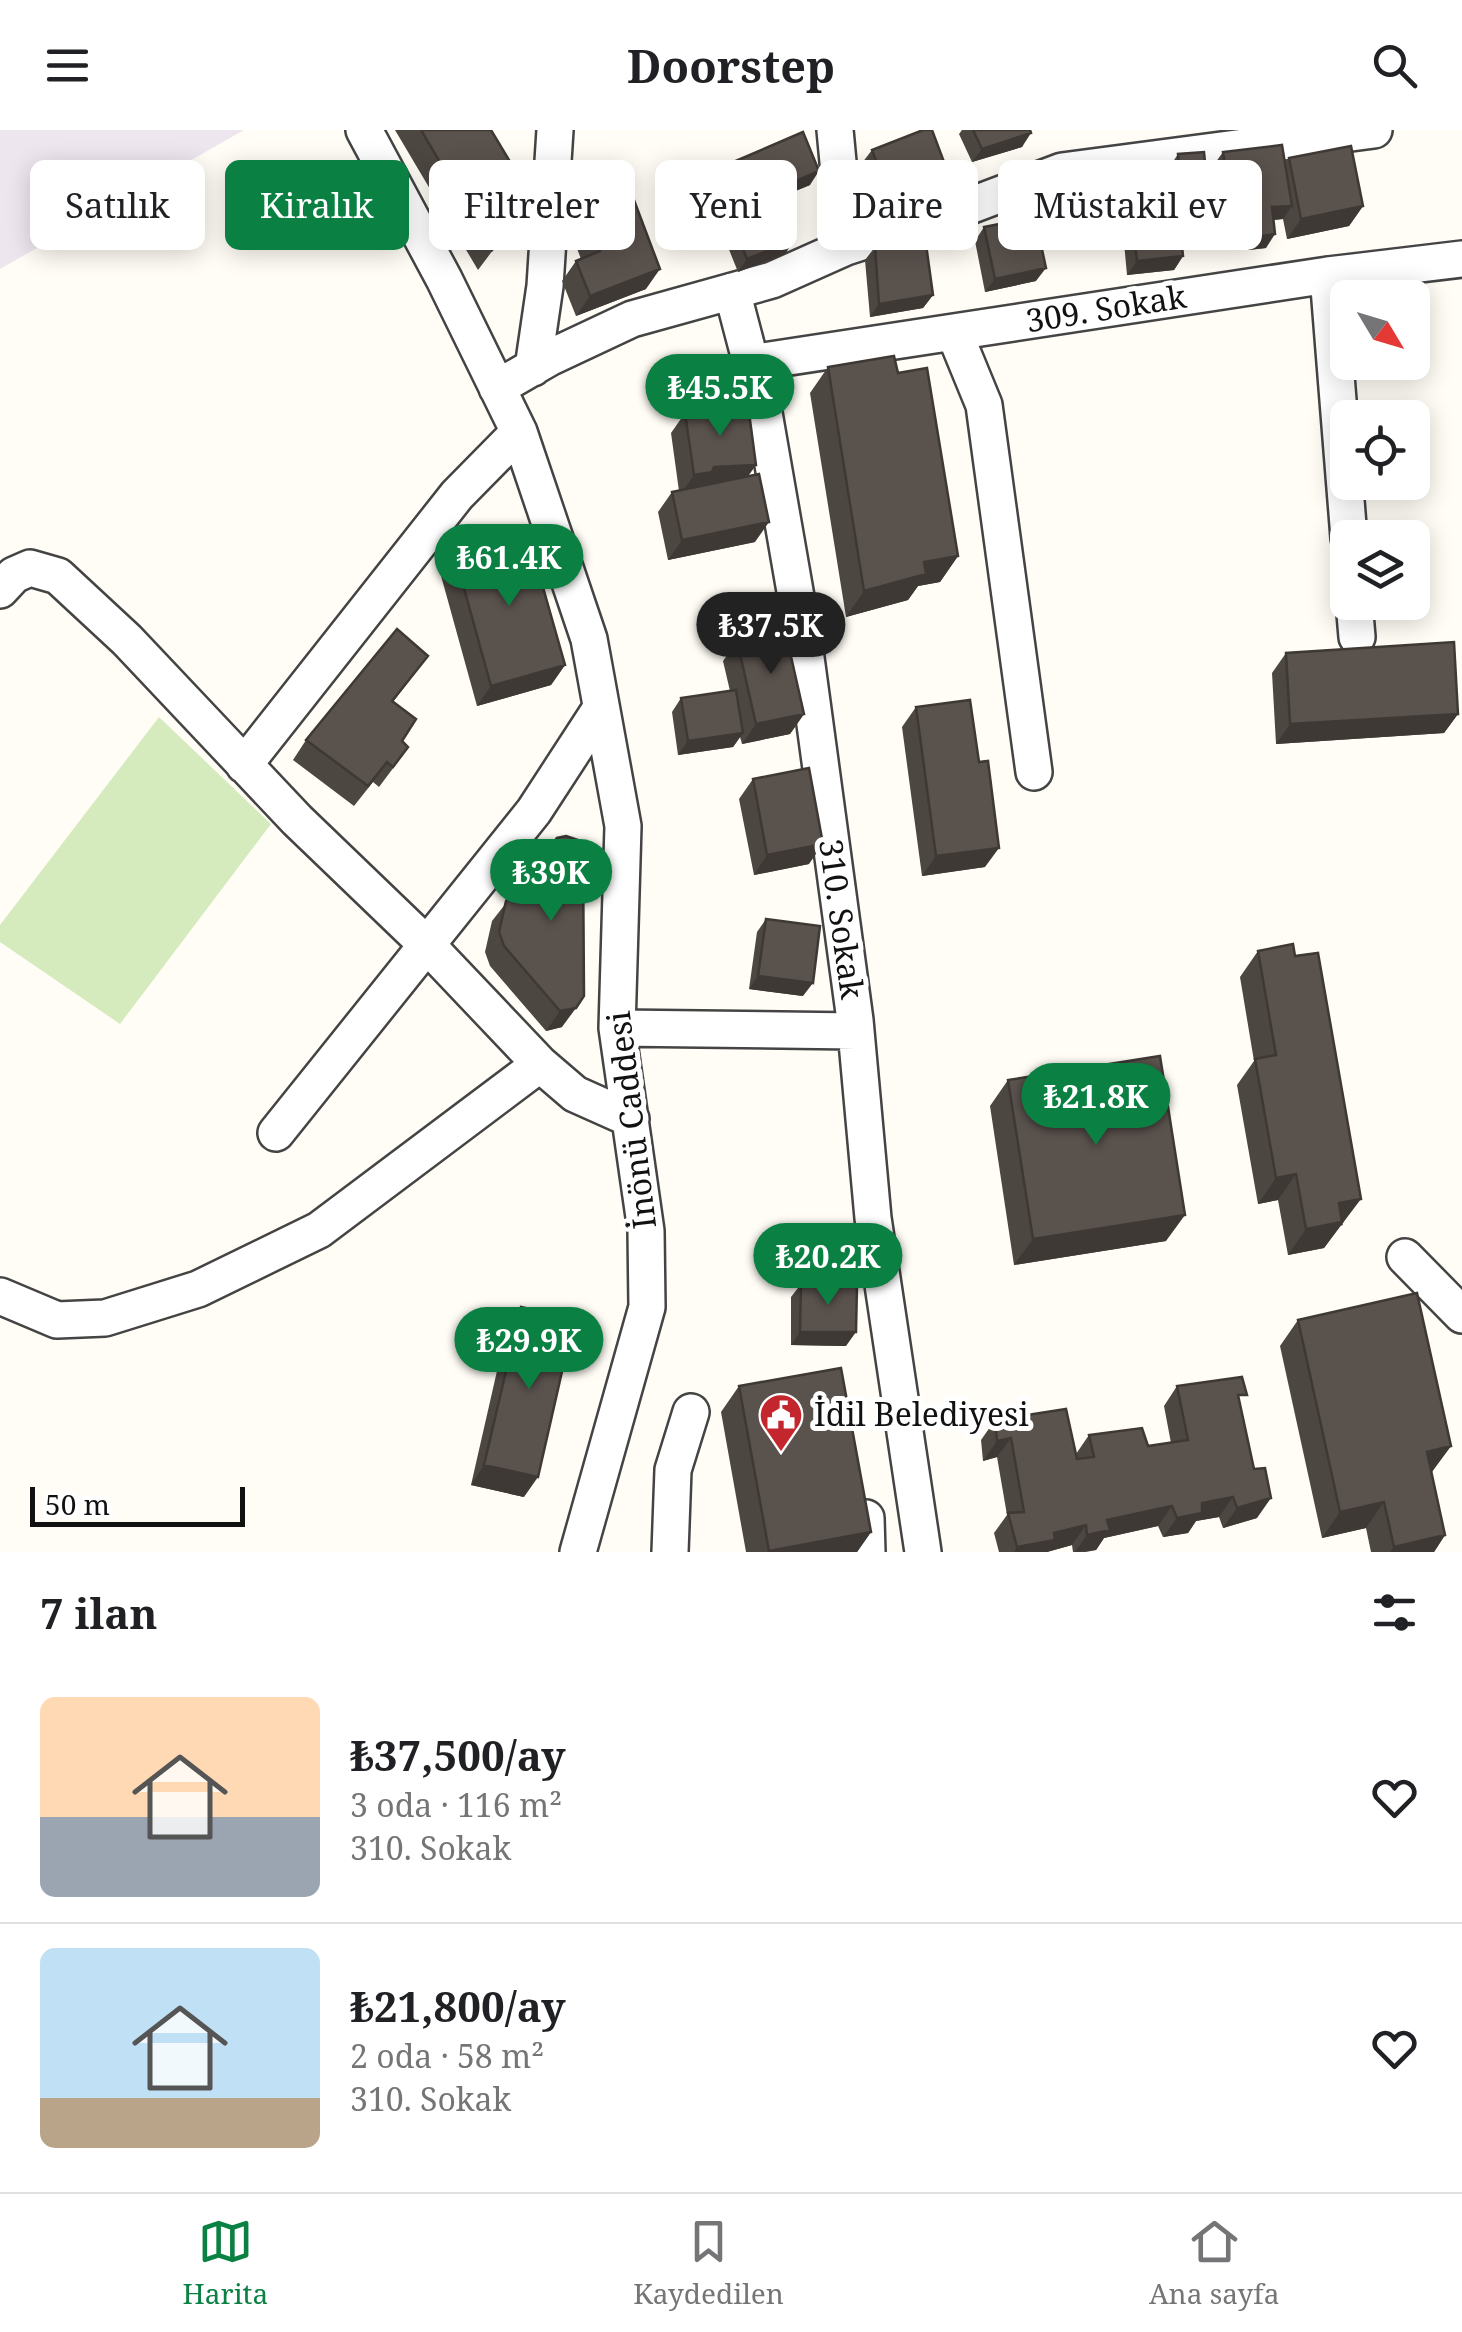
<!DOCTYPE html>
<html lang="tr">
<meta charset="utf-8">
<style>
:root{--surface:#fff;--page:#f2f2f2;--text:#202124;--muted:#757577;--line:#e0e0e0;--accent:#0b8043}
body{margin:0;font-family:"Noto Serif",serif;background:var(--page);color:var(--text);height:100vh;display:flex;flex-direction:column;font-size:38px;white-space:nowrap}
*{box-sizing:border-box;margin:0}
p{font-size:32px;color:var(--muted)}
.icon{flex:none;width:55px;height:55px;fill:none;stroke:currentColor;stroke-width:2;stroke-linecap:round;stroke-linejoin:round}
.map{position:relative;height:1422px;overflow:hidden}
.sheet{display:flex;flex-direction:column;background:var(--surface);flex:1}
.sheet>*{flex:none}
.banner{position:absolute;left:30px;top:30px;width:1402px;height:90px;display:flex;gap:20px}
.needle{width:65px;rotate:128deg}
.tools{position:absolute;left:1330px;top:150px;display:grid;gap:20px}
.tools a{display:grid;place-items:center;width:100px;height:100px;border-radius:15px;background:var(--surface);box-shadow:0 5px 25px #0003;font-size:50px}
.scale{position:absolute;left:30px;bottom:25px;width:215px;box-sizing:border-box;padding-left:10px;border:5px solid #111;border-top:0;font-size:28px;line-height:35px;white-space:nowrap;color:#111;-webkit-text-stroke:8px #fff;paint-order:stroke}
.price{position:absolute;translate:-50% -85px;padding:0 22px;border-radius:35px;background:var(--accent);color:#fff;font-size:32px;line-height:65px;filter:drop-shadow(0 2px 5px #0008)}
.price::after{content:'';position:absolute;left:50%;top:60px;width:30px;height:22px;margin-left:-15px;background:inherit;clip-path:polygon(0 0,100% 0,50% 100%)}
.price.on{background:#222;color:#fff}
ul{padding:0;list-style:none}
li{display:flex;align-items:center;gap:30px;height:250px;padding:0 40px}
li+li{border-top:2px solid var(--line)}
li span{display:grid;place-items:center;flex:none;width:280px;height:200px;border-radius:15px;color:#555}
li>.icon{margin-inline-start:auto}
span .icon{width:120px;height:120px;fill:#fffc;stroke-width:1}
li b{font-size:42px}
h2{display:flex;justify-content:space-between;align-items:center;height:120px;padding:0 40px;font-size:42px}
.chip{padding:0 35px;border-radius:15px;background:var(--surface);box-shadow:0 5px 25px #0003;font-size:35px;line-height:90px}
.chip.on{background:var(--accent);color:#fff}
header{display:flex;justify-content:space-between;align-items:center;height:130px;padding:0 40px;background:var(--surface);font-size:45px;font-weight:700}
.dock{display:flex;justify-content:space-around;align-items:center;height:140px;border-top:2px solid var(--line);background:var(--surface);font-size:28px;color:var(--muted)}
.dock a{display:grid;justify-items:center;gap:5px}
.dock .on{color:var(--accent)}
.map>svg:first-child{display:block}
.industrial{fill:#eee6ef}
.green{fill:#d5ebbd}
.lines{fill:none;stroke-linecap:round;stroke-linejoin:round}
.minor-casing{stroke:#444;stroke-width:40}
.minor{stroke:#fff;stroke-width:35}
.wall{fill:#4d4742}
.shaded-wall{fill:#3f3936}
.building{fill:#5a524d;stroke:#3f3936;stroke-width:2.5}
.labels{text-anchor:middle;stroke-width:10;stroke-linejoin:round;paint-order:stroke}
.street-label{font-size:32px;fill:#111;stroke:#fff}
.poi-label{font-size:32px;fill:#111;stroke:#fff;text-anchor:start}
</style>
<header><svg class="icon" aria-label="menu" viewBox="0 0 24 24"><path d="M4 6h16M4 12h16M4 18h16"/></svg>Doorstep<svg class="icon" aria-label="search" viewBox="0 0 24 24"><circle cx="10" cy="10" r="6"/><path d="M15 15l6 6"/></svg></header>
<div class="map">
<svg width="1462" height="1422" viewBox="0 0 1462 1422">
<rect width="100%" height="100%" fill="#fffdf5"/>
<path class="industrial" d="M 0,0 L 244,0 L 0,139 Z"/>
<path class="green" d="M 159,587 L 271,694 L 120,894 L 0,812 L 0,795 Z"/>
<g class="lines">
<g class="minor-casing">
<path id="minor" d="M 364,0 L 444,149 L 519,302 L 589,509 L 623,696 L 617,898 L 646,1101 L 647,1177 L 578,1422
M 835,0 L 846,117
M 1328,145 L 1349,408
M 732,161 L 764,283 L 804,513 L 855,890 L 873,1088 L 923,1422
M 954,202 L 984,275 L 1034,642
M 750,233 L 1328,145 L 1462,129
M 533,238 L 545,156 L 555,0
M 497,258 L 549,228 L 632,189 L 772,150 L 846,117 L 951,83 L 1062,41 L 1374,0
M 0,460 L 14,445 L 30,438 L 58,446 L 127,510 L 297,690 L 427,815 L 540,934 L 575,964 L 631,989
M 1354,472 L 1357,507
M 244,635 L 457,365 L 519,302
M 617,898 L 856,901
M 276,1003 L 534,681 L 601,578
M 1405,1127 L 1462,1185
M 0,1166 L 57,1190 L 105,1188 L 198,1159 L 319,1100 L 540,934
M 866,1388 L 867,1422
M 670,1422 L 673,1340 L 691,1282"/>
</g>
<use href="#minor" class="minor"/>
</g>
<path class="wall" d="M 395,0 L 491,0 L 514,92 L 478,140 Z
M 962,0 L 1030,0 L 1022,17 L 972,32 L 959,4 Z
M 872,20 L 938,54 L 879,77 L 862,33 Z
M 1223,22 L 1285,33 L 1289,28 L 1363,76 L 1349,96 L 1287,109 L 1283,89 L 1273,90 L 1266,118 L 1248,120 L 1240,79 L 1220,82 L 1219,74 L 1213,82 L 1179,85 L 1183,126 L 1174,140 L 1127,145 L 1122,91 L 1124,87 L 1039,105 L 1036,151 L 985,162 L 975,111 L 984,97 L 1031,88 L 1029,78 L 1038,65 L 1169,41 L 1169,38 L 1178,24 L 1207,52 L 1216,51 L 1213,36 Z
M 724,36 L 810,55 L 778,68 L 794,110 L 785,124 L 738,142 L 720,97 L 729,84 L 715,50 Z
M 579,67 L 646,159 L 576,186 L 562,151 L 576,131 L 581,129 L 565,87 Z
M 875,117 L 933,165 L 923,178 L 870,187 L 865,130 Z
M 828,237 L 898,243 L 958,426 L 940,452 L 918,456 L 908,470 L 846,487 L 810,263 Z
M 685,283 L 748,346 L 755,412 L 668,430 L 658,382 L 672,362 L 679,361 L 671,303 Z
M 454,422 L 565,535 L 551,555 L 477,576 L 440,442 Z
M 737,511 L 804,584 L 790,604 L 742,614 L 740,607 L 733,617 L 678,625 L 672,582 L 681,568 L 730,561 L 723,531 Z
M 1286,523 L 1458,584 L 1444,603 L 1276,614 L 1272,543 Z
M 428,526 L 393,572 L 402,611 L 394,637 L 379,657 L 373,652 L 354,676 L 293,630 L 306,610 Z
M 916,577 L 985,737 L 922,746 L 902,597 Z
M 753,649 L 809,734 L 754,745 L 739,669 Z
M 557,708 L 562,897 L 546,901 L 490,836 L 485,822 L 492,791 Z
M 766,789 L 803,866 L 749,859 L 757,802 Z
M 1258,821 L 1343,1095 L 1340,1096 L 1324,1118 L 1288,1125 L 1278,1070 L 1258,1074 L 1237,955 L 1254,931 L 1240,847 Z
M 1008,950 L 1166,1111 L 1014,1135 L 990,976 Z
M 801,1154 L 846,1216 L 791,1215 L 791,1167 Z
M 521,1177 L 524,1367 L 471,1355 L 507,1197 Z
M 1298,1190 L 1451,1316 L 1431,1342 L 1445,1405 L 1434,1422 L 1371,1422 L 1366,1398 L 1322,1408 L 1280,1216 Z
M 739,1256 L 871,1402 L 857,1422 L 746,1422 L 721,1282 Z
M 1177,1256 L 1240,1274 L 1257,1388 L 1223,1398 L 1219,1387 L 1196,1391 L 1188,1403 L 1163,1407 L 1158,1396 L 1104,1408 L 1096,1420 L 1086,1422 L 1073,1422 L 1072,1415 L 1047,1422 L 999,1422 L 994,1403 L 1007,1385 L 997,1327 L 983,1331 L 981,1310 L 995,1290 L 1076,1324 L 1089,1305 L 1148,1316 L 1171,1313 L 1164,1276 Z"/>
<path class="shaded-wall" d="M 1031,3 L 1022,17 L 972,32 L 982,19 Z
M 947,40 L 938,54 L 879,77 L 888,63 Z
M 819,41 L 810,55 L 731,88 L 741,75 Z
M 1180,64 L 1170,78 L 1131,77 L 1124,87 L 1035,106 L 1044,92 Z
M 1250,65 L 1240,79 L 1220,82 L 1230,68 Z
M 1223,68 L 1213,82 L 1174,86 L 1183,73 Z
M 1292,76 L 1283,89 L 1262,91 L 1272,77 Z
M 1363,76 L 1349,96 L 1287,109 L 1301,89 Z
M 1275,104 L 1266,118 L 1248,120 L 1257,107 Z
M 794,110 L 785,124 L 738,142 L 747,129 Z
M 1183,126 L 1174,140 L 1127,145 L 1137,131 Z
M 1046,138 L 1036,151 L 985,162 L 995,149 Z
M 660,139 L 646,159 L 576,186 L 590,166 Z
M 933,165 L 923,178 L 870,187 L 879,174 Z
M 756,335 L 742,355 L 680,365 L 694,345 L 714,337 Z
M 769,392 L 755,412 L 668,430 L 682,410 Z
M 958,426 L 940,452 L 918,456 L 908,470 L 846,487 L 864,461 L 924,432 Z
M 565,535 L 551,555 L 477,576 L 491,556 Z
M 804,584 L 790,604 L 742,614 L 756,594 Z
M 1458,584 L 1444,603 L 1276,614 L 1290,594 Z
M 743,603 L 733,617 L 678,625 L 688,611 Z
M 823,714 L 809,734 L 754,745 L 767,725 Z
M 999,718 L 985,737 L 922,746 L 936,726 Z
M 758,846 L 813,853 L 803,866 L 749,859 Z
M 576,878 L 562,897 L 546,901 L 560,881 Z
M 1296,1044 L 1278,1070 L 1258,1074 L 1276,1048 Z
M 1361,1069 L 1324,1118 L 1288,1125 L 1306,1099 L 1339,1073 Z
M 1185,1085 L 1166,1111 L 1014,1135 L 1033,1109 Z
M 800,1202 L 856,1202 L 846,1216 L 791,1215 Z
M 1011,1308 L 997,1327 L 983,1331 L 997,1311 Z
M 1451,1316 L 1432,1342 L 1409,1348 L 1427,1322 Z
M 484,1335 L 538,1347 L 524,1367 L 471,1355 Z
M 1233,1367 L 1219,1387 L 1196,1391 L 1188,1403 L 1163,1407 L 1177,1388 L 1202,1373 Z
M 1271,1368 L 1257,1388 L 1223,1398 L 1237,1378 Z
M 1384,1372 L 1366,1398 L 1322,1408 L 1340,1382 Z
M 1172,1376 L 1158,1396 L 1104,1408 L 1096,1420 L 1075,1422 L 1087,1405 L 1107,1390 Z
M 1086,1395 L 1072,1415 L 1047,1422 L 1014,1422 L 1017,1417 L 1054,1403 Z
M 871,1402 L 857,1422 L 768,1422 L 769,1421 Z
M 1445,1405 L 1434,1422 L 1390,1422 L 1394,1417 Z"/>
<path class="building" d="M 421,0 L 491,0 L 524,55 L 514,92 L 492,120 Z
M 923,0 L 932,0 L 947,40 L 888,63 L 872,20 Z
M 973,0 L 1030,0 L 1031,3 L 982,19 Z
M 803,2 L 819,41 L 741,75 L 724,36 Z
M 1282,15 L 1292,76 L 1272,77 L 1275,104 L 1257,107 L 1250,65 L 1230,68 L 1223,22 Z
M 1351,16 L 1363,76 L 1301,89 L 1289,28 Z
M 1204,22 L 1207,52 L 1221,50 L 1223,68 L 1183,73 L 1178,24 Z
M 1175,39 L 1180,64 L 1044,92 L 1038,65 Z
M 626,49 L 660,139 L 590,166 L 576,131 L 600,121 L 579,67 Z
M 777,65 L 794,110 L 747,129 L 729,84 Z
M 1178,73 L 1183,126 L 1137,131 L 1131,77 Z
M 1035,87 L 1046,138 L 995,149 L 984,97 Z
M 925,107 L 933,165 L 879,174 L 875,117 Z
M 894,226 L 898,243 L 927,238 L 958,426 L 924,432 L 926,444 L 864,461 L 828,237 Z
M 748,275 L 756,335 L 714,337 L 712,342 L 694,345 L 685,283 Z
M 759,344 L 769,392 L 682,410 L 672,362 Z
M 527,401 L 565,535 L 491,556 L 454,422 Z
M 397,499 L 428,526 L 392,571 L 416,589 L 402,611 L 408,617 L 393,637 L 387,632 L 368,656 L 306,610 Z
M 785,500 L 804,584 L 756,594 L 737,511 Z
M 1454,512 L 1458,584 L 1290,594 L 1286,523 Z
M 736,560 L 743,603 L 688,611 L 681,568 Z
M 970,570 L 979,632 L 988,631 L 999,718 L 936,726 L 916,577 Z
M 809,638 L 823,714 L 767,725 L 753,649 Z
M 566,706 L 578,710 L 583,720 L 584,866 L 576,878 L 560,881 L 504,816 L 499,802 L 506,771 L 557,708 Z
M 766,789 L 820,796 L 813,853 L 758,846 Z
M 1293,814 L 1295,826 L 1318,823 L 1361,1069 L 1339,1073 L 1342,1092 L 1306,1099 L 1296,1044 L 1276,1048 L 1255,929 L 1276,925 L 1258,821 Z
M 1160,926 L 1185,1085 L 1033,1109 L 1008,950 Z
M 801,1154 L 857,1155 L 856,1202 L 800,1202 Z
M 1417,1163 L 1451,1316 L 1427,1322 L 1445,1405 L 1394,1417 L 1384,1372 L 1340,1382 L 1298,1190 Z
M 521,1177 L 574,1189 L 538,1347 L 484,1335 Z
M 841,1238 L 871,1402 L 769,1421 L 739,1256 Z
M 1242,1247 L 1247,1265 L 1238,1265 L 1254,1339 L 1265,1338 L 1271,1368 L 1237,1378 L 1233,1367 L 1202,1373 L 1202,1383 L 1177,1388 L 1172,1376 L 1107,1390 L 1110,1400 L 1087,1405 L 1086,1395 L 1054,1403 L 1055,1410 L 1017,1417 L 1008,1383 L 1024,1382 L 1011,1308 L 997,1311 L 995,1290 L 1066,1279 L 1077,1329 L 1094,1327 L 1089,1305 L 1142,1298 L 1148,1316 L 1188,1310 L 1177,1256 Z"/>
<defs>
<g id="civic-pin" transform="scale(2.25)"><path d="M0 17L-7.5 6A9.5 9.5 0 1 1 7.5 6Z" fill="#c4262e" stroke="#fff"/><path d="M-.6-6.5H3V-4.5H.6V-3L4-1V1h2V6H-6V1h2V-1L-.6-3ZM-1.2 2.5V6h2.4V2.5Z" fill="#fff"/></g>
</defs>
<g fill-rule="evenodd">
<use href="#civic-pin" x="781" y="1285"/>
</g>
<g class="labels">
<g class="street-label">
<text transform="translate(1106 179) rotate(-9)" y="11">309. Sokak</text>
<text transform="translate(841 789) rotate(82)" y="11">310. Sokak</text>
<text transform="translate(632 990) rotate(-97)" y="11">İnönü Caddesi</text>
</g>
<g class="poi-label">
<text x="814" y="1296">İdil Belediyesi</text>
</g>
</g>
</svg>
<div class="tools">
<a><svg class="needle" viewBox="-14 -14 28 28"><path d="M0-13l5 13h-10z" fill="#e53935"/><path d="M0 13l5-13h-10z" fill="#757577"/></svg></a>
<a><svg class="icon" aria-label="locate" viewBox="0 0 24 24"><circle cx="12" cy="12" r="6"/><path d="M12 2v4M12 18v4M2 12h4M18 12h4"/></svg></a>
<a><svg class="icon" aria-label="layers" viewBox="0 0 24 24"><path d="M12 4l9 5-9 5-9-5zM3 14l9 5 9-5"/></svg></a>
</div>
<div class="scale">50 m</div>
<b class="price" style="left:720px;top:309px">₺45.5K</b>
<b class="price" style="left:509px;top:479px">₺61.4K</b>
<b class="price on" style="left:771px;top:547px">₺37.5K</b>
<b class="price" style="left:551px;top:794px">₺39K</b>
<b class="price" style="left:1096px;top:1018px">₺21.8K</b>
<b class="price" style="left:828px;top:1178px">₺20.2K</b>
<b class="price" style="left:529px;top:1262px">₺29.9K</b>
<div class="banner">
<a class="chip">Satılık</a>
<a class="chip on">Kiralık</a>
<a class="chip">Filtreler</a>
<a class="chip">Yeni</a>
<a class="chip">Daire</a>
<a class="chip">Müstakil ev</a>
</div>
</div>
<section class="sheet">
<h2>7 ilan<svg class="icon" aria-label="filters" viewBox="0 0 24 24"><path d="M4 7h16M4 17h16"/><circle cx="9" cy="7" r="2"/><circle cx="15" cy="17" r="2"/></svg></h2>
<ul>
<li><span style="background:linear-gradient(#ffd9b3 60%,#9aa5b1 0)"><svg class="icon" aria-label="home" viewBox="0 0 24 24"><path d="M3 11l9-7 9 7M6 9v11h12V9"/></svg></span><div><b>₺37,500/ay</b><p>3 oda · 116 m²</p><p>310. Sokak</p></div><svg class="icon" aria-label="heart" viewBox="0 0 24 24"><path d="M12 20l-8-8c-3-5 5-10 8-4 3-6 11-1 8 4z"/></svg></li>
<li><span style="background:linear-gradient(#bfe0f5 75%,#b9a48a 0)"><svg class="icon" aria-label="home" viewBox="0 0 24 24"><path d="M3 11l9-7 9 7M6 9v11h12V9"/></svg></span><div><b>₺21,800/ay</b><p>2 oda · 58 m²</p><p>310. Sokak</p></div><svg class="icon" aria-label="heart" viewBox="0 0 24 24"><path d="M12 20l-8-8c-3-5 5-10 8-4 3-6 11-1 8 4z"/></svg></li>
</ul>
</section>
<nav class="dock">
<a class="on"><svg class="icon" aria-label="map" viewBox="0 0 24 24"><path d="M3 6l6-2 6 2 6-2v14l-6 2-6-2-6 2zM9 4v14M15 6v14"/></svg>Harita</a>
<a><svg class="icon" aria-label="saved" viewBox="0 0 24 24"><path d="M7 4h10v16l-5-4-5 4z"/></svg>Kaydedilen</a>
<a><svg class="icon" aria-label="home" viewBox="0 0 24 24"><path d="M3 11l9-7 9 7M6 9v11h12V9"/></svg>Ana sayfa</a>
</nav>
